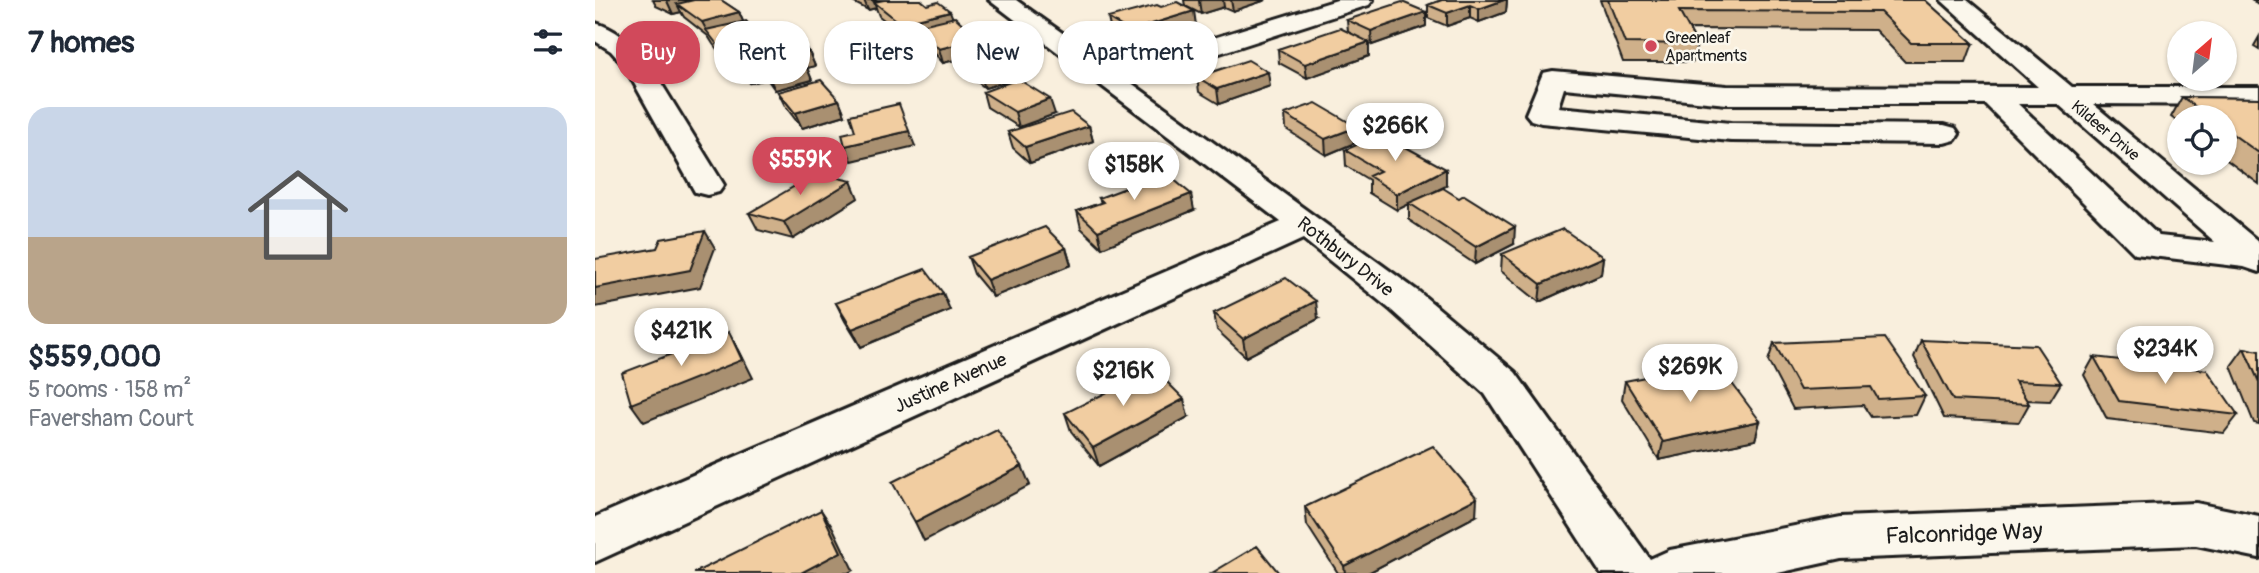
<!DOCTYPE html>
<meta charset="utf-8">
<style>
:root{--surface:#fff;--page:#f2f2f3;--text:#1f2937;--muted:#747a83;--accent:#d1495b}
body{margin:0;font-family:Pangolin,sans-serif;background:var(--page);color:var(--text);height:100vh;display:flex;flex-direction:column;font-size:26px;white-space:nowrap}
*{box-sizing:border-box;margin:0}
p{font-size:23px;color:var(--muted)}
.icon{flex:none;width:38px;height:38px;fill:none;stroke:currentColor;stroke-width:2;stroke-linecap:round;stroke-linejoin:round}
.map{position:relative;flex:1;overflow:hidden}
.drawer{display:flex;flex-direction:column;background:var(--surface);width:595px}
.drawer>*{flex:none}
.guide{position:absolute;left:21px;top:21px;width:665px;height:63px;display:flex;gap:14px}
.needle{width:46px;rotate:28deg}
.controls{position:absolute;left:1572px;top:21px;display:grid;gap:14px}
.controls a{display:grid;place-items:center;width:70px;height:70px;border-radius:50%;background:var(--surface);box-shadow:0 2px 5px #0004;font-size:35px}
.price{position:absolute;translate:-50% -60px;padding:0 16px;border-radius:24px;background:#fff;color:#222;font-size:23px;line-height:46px;filter:drop-shadow(0 2px 4px #0008)}
.price::after{content:'';position:absolute;left:50%;top:42px;width:21px;height:16px;margin-left:-10px;background:inherit;clip-path:polygon(0 0,100% 0,50% 100%)}
.price.on{background:var(--accent);color:#fff}
ul{padding:0;list-style:none}
li{display:grid;align-content:center;gap:14px;height:371px;padding:0 28px}
li span{display:grid;place-items:center;height:217px;border-radius:21px;color:#555}
li>.icon{margin-inline-start:auto}
span .icon{width:126px;height:126px;fill:#fffc;stroke-width:1}
li b{font-size:30px}
h2{display:flex;justify-content:space-between;align-items:center;height:84px;padding:0 28px;font-size:30px}
.tag{padding:0 24px;border-radius:28px;background:var(--surface);box-shadow:0 2px 5px #0004;font-size:24px;line-height:63px}
.tag.on{background:var(--accent);color:#fff}
main{display:flex;flex:1;min-height:0}
.map>svg:first-child{display:block}
.lines{fill:none;stroke-linecap:round;stroke-linejoin:round}
.minor-casing{stroke:#1c1c1c;stroke-width:6}
.minor{fill:#fbf7ec;fill-rule:evenodd}
.wall{fill:#cfb08a;stroke:#1c1c1c;stroke-width:2}
.shaded-wall{fill:#a99071;stroke:#1c1c1c;stroke-width:2}
.building{fill:#f1cda1;stroke:#1c1c1c;stroke-width:2}
.poi-dot{fill:#d1495b;stroke:#fbf7ec;stroke-width:2.5}
.labels{text-anchor:middle;stroke-width:5;stroke-linejoin:round;paint-order:stroke}
.far-poi-label{font-size:16px;fill:#1c1c1c;stroke:#fbf7ec;text-anchor:start}
.far-street-label{font-size:16px;fill:#1c1c1c;stroke:#fbf7ec}
.street-label{font-size:19px;fill:#1c1c1c;stroke:#fbf7ec}
.near-street-label{font-size:23px;fill:#1c1c1c;stroke:#fbf7ec}
</style>
<main>
<section class="drawer">
<h2>7 homes<svg class="icon" aria-label="filters" viewBox="0 0 24 24"><path d="M4 7h16M4 17h16"/><circle cx="9" cy="7" r="2"/><circle cx="15" cy="17" r="2"/></svg></h2>
<ul>
<li><span style="background:linear-gradient(#c9d6e8 60%,#b9a48a 0)"><svg class="icon" aria-label="home" viewBox="0 0 24 24"><path d="M3 11l9-7 9 7M6 9v11h12V9"/></svg></span><div><b>$559,000</b><p>5 rooms · 158 m²</p><p>Faversham Court</p></div></li>
</ul>
</section>
<div class="map">
<svg width="1664" height="573" viewBox="0 0 1664 573">
<rect width="100%" height="100%" fill="#f9efdd"/>
<filter id="ink" filterUnits="userSpaceOnUse"><feTurbulence type="fractalNoise" baseFrequency=".0143" numOctaves="2"/><feDisplacementMap in="SourceGraphic" scale="14" xChannelSelector="R" yChannelSelector="G"/><feConvolveMatrix kernelMatrix="1 2 1 2 8 2 1 2 1" color-interpolation-filters="sRGB"/></filter>
<g filter="url(#ink)">
<g class="lines">
<g class="minor-casing">
<path id="minor" d="M 394,0 L 421,0 L 518,69 L 742,0 L 778,0 L 774,5 L 535,82 L 824,292 L 920,372 L 1055,559 L 1075,550 L 1246,517 L 1601,503 L 1664,516 L 1664,558 L 1601,545 L 1246,559 L 1183,573 L 1006,573 L 890,394 L 796,310 L 708,239 L 0,562 L 0,517 L 686,222 Z
M 1346,0 L 1372,0 L 1477,87 L 1664,87 L 1664,105 L 1498,104 L 1664,242 L 1664,272 L 1649,267 L 1540,254 L 1390,104 L 1132,104 L 969,88 L 963,107 L 1136,123 L 1349,125 L 1360,128 L 1364,134 L 1360,140 L 1349,143 L 1136,141 L 946,123 L 936,120 L 931,114 L 948,73 L 958,71 L 1132,86 L 1443,87 ZM 1423,104 L 1463,104 L 1620,242 L 1564,236 Z
M 0,23 C 20,28 36,43 50,57 L 129,185 L 124,192 L 112,195 L 100,192 L 30,67 L 16,51 L 0,41 Z"/>
</g>
<use href="#minor" class="minor"/>
</g>
<path class="wall" d="M 58,0 L 127,0 L 126,0 L 144,12 L 148,22 L 166,38 L 171,47 L 214,52 L 220,66 L 212,68 L 217,80 L 180,90 L 172,79 L 155,83 L 141,60 L 132,62 L 118,44 L 113,36 L 89,17 L 86,12 L 78,14 L 61,6 Z
M 254,0 L 326,0 L 332,5 L 358,17 L 387,49 L 427,77 L 390,88 L 367,70 L 363,59 L 348,63 L 327,39 L 325,33 L 310,37 L 284,16 L 281,8 L 273,10 Z
M 589,0 L 671,0 L 638,11 L 629,7 L 606,14 L 590,6 Z
M 846,0 L 912,0 L 911,12 L 884,22 L 875,18 L 852,26 L 833,18 L 833,5 Z
M 1005,0 L 1330,0 L 1378,43 L 1371,62 L 1310,62 L 1280,30 L 1094,29 L 1102,44 L 1098,62 L 1028,62 Z
M 1656,0 L 1664,0 L 1664,4 Z
M 513,18 L 601,25 L 537,44 L 516,32 Z
M 752,20 L 831,26 L 777,45 L 774,44 L 774,56 L 712,78 L 684,63 L 683,49 L 753,32 Z
M 1664,37 L 1664,49 L 1659,46 Z
M 602,77 L 675,86 L 624,104 L 604,92 Z
M 183,92 L 244,100 L 250,115 L 207,128 L 190,106 Z
M 388,92 L 460,114 L 424,127 L 392,107 Z
M 1587,97 L 1664,98 L 1664,184 L 1629,158 L 1629,117 L 1584,117 L 1584,123 L 1576,117 Z
M 690,114 L 762,142 L 731,155 L 691,129 Z
M 494,126 L 498,141 L 435,163 L 418,148 L 413,132 Z
M 750,150 L 851,186 L 829,197 L 919,244 L 880,264 L 814,220 L 814,204 L 802,210 L 774,193 L 774,180 L 751,166 Z
M 263,198 L 198,239 L 163,230 L 154,213 Z
M 504,198 L 599,210 L 507,248 L 486,228 L 482,211 L 506,203 Z
M 471,248 L 476,265 L 398,297 L 379,274 L 373,257 Z
M 907,254 L 1008,257 L 1006,274 L 944,302 L 906,271 Z
M 241,303 L 355,310 L 266,347 L 250,321 Z
M 619,313 L 723,319 L 651,357 L 622,330 Z
M 1326,340 L 1466,383 L 1455,401 L 1431,400 L 1434,404 L 1424,422 L 1349,418 L 1319,357 Z
M 1179,343 L 1330,396 L 1321,415 L 1276,417 L 1268,405 L 1198,409 L 1173,361 Z
M 1649,348 L 1664,351 L 1664,424 L 1659,423 L 1636,366 Z
M 1499,357 L 1643,415 L 1629,433 L 1512,419 L 1489,375 Z
M 1030,381 L 1113,382 L 1165,421 L 1160,440 L 1064,460 L 1027,399 Z
M 470,413 L 593,417 L 504,466 L 476,431 Z
M 710,507 L 881,516 L 773,573 L 743,573 L 712,525 Z"/>
<path class="shaded-wall" d="M 75,0 L 127,0 L 91,11 L 82,4 L 86,12 L 78,14 L 72,1 Z
M 269,0 L 305,0 L 279,2 L 281,8 L 273,10 Z
M 606,0 L 628,0 L 629,7 L 606,14 L 604,1 Z
M 636,0 L 671,0 L 638,11 Z
M 909,0 L 912,0 L 911,12 L 884,22 L 884,9 Z
M 875,5 L 875,18 L 852,26 L 852,13 Z
M 355,11 L 360,24 L 322,26 L 325,33 L 310,37 L 305,23 Z
M 599,11 L 601,25 L 537,44 L 534,31 Z
M 144,12 L 150,26 L 112,31 L 107,22 Z
M 831,12 L 831,26 L 777,45 L 776,31 Z
M 166,38 L 173,52 L 139,54 L 141,60 L 132,62 L 125,48 Z
M 384,39 L 388,53 L 362,56 L 363,59 L 348,63 L 344,49 Z
M 774,42 L 774,56 L 712,78 L 710,64 Z
M 214,52 L 220,66 L 212,68 L 217,80 L 180,90 L 173,75 L 203,55 Z
M 423,63 L 427,77 L 390,88 L 385,74 Z
M 165,64 L 172,79 L 155,83 L 148,69 Z
M 673,72 L 675,86 L 624,104 L 622,89 Z
M 455,99 L 460,114 L 424,127 L 420,112 Z
M 244,100 L 250,115 L 207,128 L 200,113 Z
M 494,126 L 498,141 L 435,163 L 430,147 Z
M 762,127 L 762,142 L 731,155 L 730,139 Z
M 314,131 L 320,146 L 257,161 L 250,146 Z
M 851,169 L 851,186 L 802,210 L 802,194 Z
M 256,181 L 263,198 L 198,239 L 189,222 Z
M 596,194 L 599,210 L 507,248 L 503,231 Z
M 920,227 L 919,244 L 880,264 L 881,247 Z
M 110,231 L 120,248 L 105,287 L 0,307 L 0,288 Z
M 471,248 L 476,265 L 398,297 L 392,280 Z
M 1008,257 L 1006,274 L 944,302 L 946,284 Z
M 348,293 L 355,310 L 266,347 L 257,329 Z
M 721,301 L 723,319 L 651,357 L 648,339 Z
M 134,332 L 144,350 L 158,378 L 49,422 L 36,404 Z
M 589,399 L 593,417 L 504,466 L 498,448 Z
M 1165,421 L 1160,440 L 1064,460 L 1068,442 Z
M 427,466 L 435,485 L 329,541 L 320,522 Z
M 882,498 L 881,516 L 773,573 L 750,573 L 749,566 Z
M 226,510 L 238,528 L 258,570 L 253,573 L 206,573 Z"/>
<path class="building" d="M 99,0 L 126,0 L 144,12 L 107,22 L 82,4 Z
M 289,0 L 326,0 L 332,5 L 343,2 L 355,11 L 305,23 L 279,2 Z
M 847,0 L 909,0 L 884,9 L 875,5 L 852,13 L 833,5 Z
M 1013,0 L 1330,0 L 1378,43 L 1316,43 L 1285,12 L 1084,11 L 1102,44 L 1030,43 Z
M 582,2 L 599,11 L 534,31 L 513,18 L 562,5 L 566,7 Z
M 807,2 L 831,12 L 776,31 L 752,20 Z
M 360,17 L 384,39 L 344,49 L 322,26 Z
M 151,21 L 166,38 L 125,48 L 111,30 Z
M 745,28 L 774,42 L 710,64 L 683,49 Z
M 203,39 L 214,52 L 203,55 L 211,66 L 173,75 L 165,64 L 148,69 L 139,54 Z
M 399,45 L 423,63 L 385,74 L 362,56 Z
M 653,60 L 673,72 L 622,89 L 602,77 Z
M 423,79 L 455,99 L 420,112 L 388,92 Z
M 226,80 L 244,100 L 200,113 L 183,92 Z
M 1587,97 L 1664,98 L 1664,153 L 1629,128 L 1629,117 L 1615,117 Z
M 721,103 L 762,127 L 730,139 L 690,114 Z
M 304,104 L 314,131 L 250,146 L 247,134 L 260,131 L 255,115 Z
M 476,112 L 494,126 L 430,147 L 413,132 Z
M 787,134 L 851,169 L 802,194 L 774,176 L 785,171 L 750,150 Z
M 222,173 L 256,181 L 189,222 L 154,213 Z
M 571,173 L 596,194 L 503,231 L 482,211 L 508,202 L 504,198 Z
M 848,188 L 864,198 L 869,195 L 920,227 L 881,247 L 814,203 Z
M 450,227 L 471,248 L 392,280 L 373,257 Z
M 968,229 L 1008,257 L 946,284 L 907,254 Z
M 110,231 L 95,270 L 0,288 L 0,259 L 62,248 L 66,239 Z
M 330,269 L 348,293 L 257,329 L 241,303 Z
M 691,278 L 721,301 L 648,339 L 619,313 Z
M 134,332 L 147,360 L 36,404 L 27,373 Z
M 1290,338 L 1330,396 L 1283,399 L 1276,387 L 1205,390 L 1179,343 Z
M 1326,340 L 1441,345 L 1466,383 L 1420,381 L 1434,404 L 1358,400 Z
M 1649,348 L 1664,351 L 1664,382 Z
M 1499,357 L 1612,370 L 1643,415 L 1524,401 Z
M 1101,367 L 1113,382 L 1133,378 L 1165,421 L 1068,442 L 1030,381 Z
M 559,369 L 589,399 L 498,448 L 470,413 Z
M 402,430 L 427,466 L 320,522 L 297,482 Z
M 838,446 L 882,498 L 749,566 L 710,507 Z
M 226,510 L 246,552 L 206,573 L 99,573 Z
M 662,546 L 684,573 L 617,573 Z"/>
</g>
<circle class="poi-dot" cx="1056" cy="46" r="7"/>
<g class="labels">
<g class="far-poi-label">
<text x="1070" y="43">Greenleaf<tspan x="1070" dy="18">Apartments</tspan></text>
</g>
<g class="far-street-label">
<text transform="translate(1511 130) rotate(40)" y="6">Kildeer Drive</text>
</g>
<g class="street-label">
<text transform="translate(751 256) rotate(38)" y="7">Rothbury Drive</text>
<text transform="translate(355 382) rotate(-24)" y="7">Justine Avenue</text>
</g>
<g class="near-street-label">
<text transform="translate(1369 533) rotate(-2)" y="8">Falconridge Way</text>
</g>
</g>
</svg>
<div class="controls">
<a><svg class="needle" viewBox="-14 -14 28 28"><path d="M0-13l5 13h-10z" fill="#e53935"/><path d="M0 13l5-13h-10z" fill="#747a83"/></svg></a>
<a><svg class="icon" aria-label="locate" viewBox="0 0 24 24"><circle cx="12" cy="12" r="6"/><path d="M12 2v4M12 18v4M2 12h4M18 12h4"/></svg></a>
</div>
<b class="price" style="left:800px;top:163px">$266K</b>
<b class="price on" style="left:205px;top:197px">$559K</b>
<b class="price" style="left:539px;top:202px">$158K</b>
<b class="price" style="left:86px;top:368px">$421K</b>
<b class="price" style="left:1570px;top:386px">$234K</b>
<b class="price" style="left:1095px;top:404px">$269K</b>
<b class="price" style="left:528px;top:408px">$216K</b>
<div class="guide">
<a class="tag on">Buy</a>
<a class="tag">Rent</a>
<a class="tag">Filters</a>
<a class="tag">New</a>
<a class="tag">Apartment</a>
</div>
</div>
</main>
